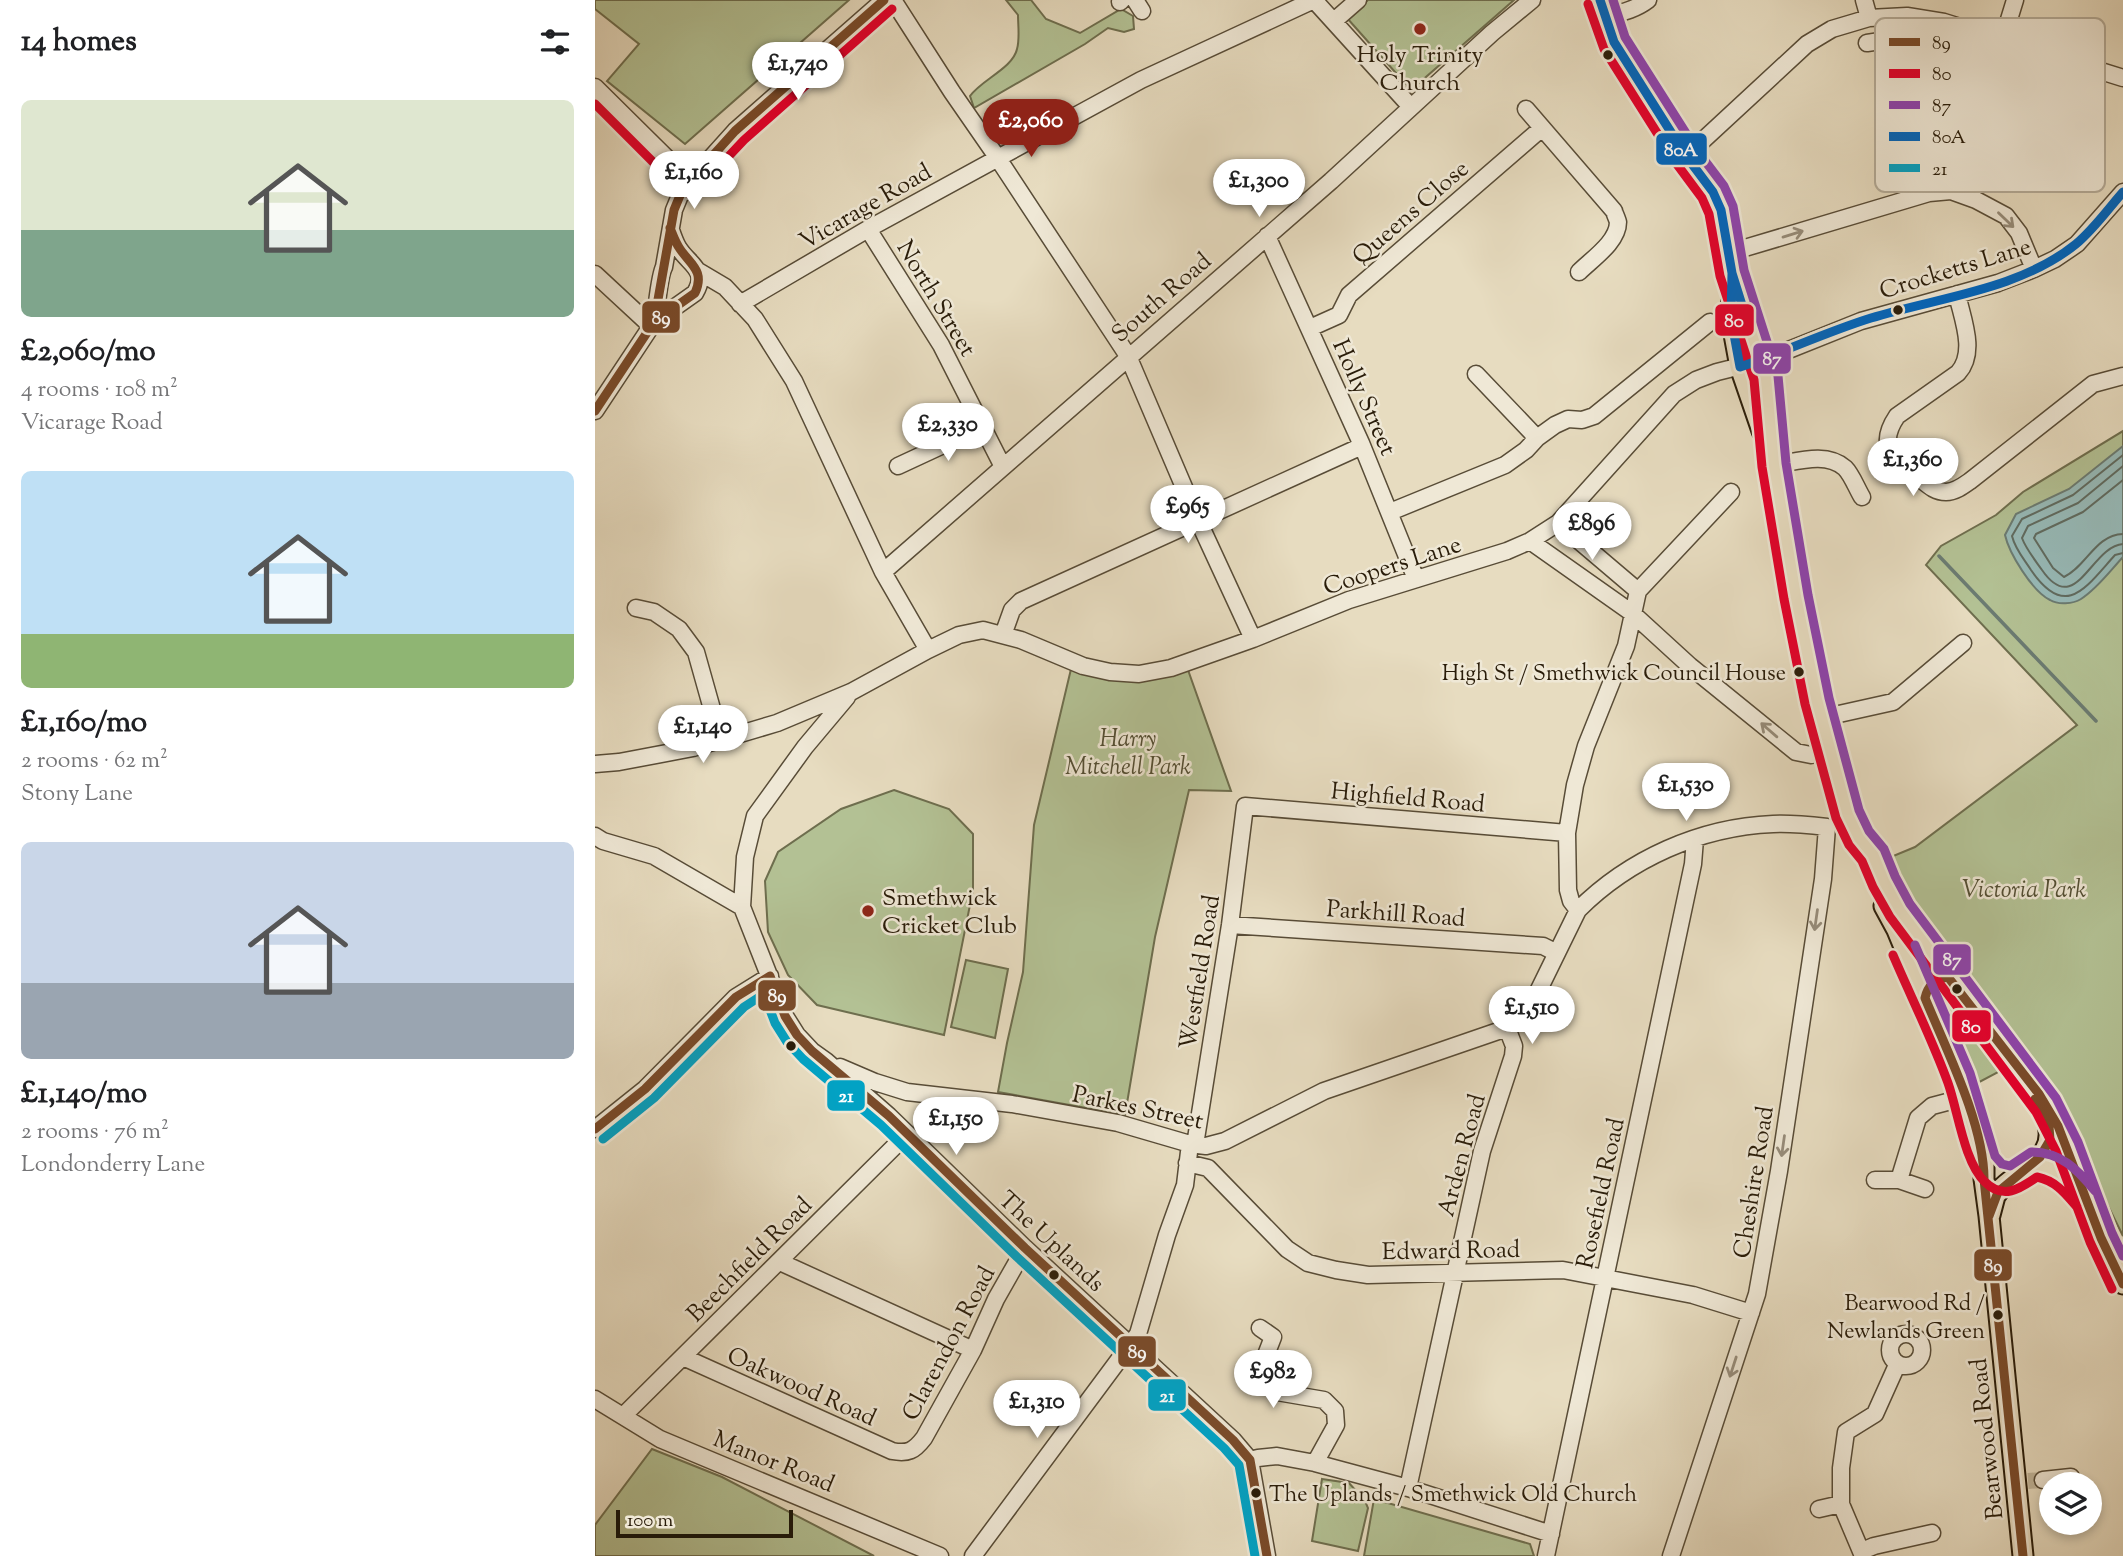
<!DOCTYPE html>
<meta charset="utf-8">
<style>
:root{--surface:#fff;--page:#f2f2f2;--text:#202124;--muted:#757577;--accent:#8f2418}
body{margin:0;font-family:"Sorts Mill Goudy",serif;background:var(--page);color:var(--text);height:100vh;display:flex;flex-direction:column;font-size:26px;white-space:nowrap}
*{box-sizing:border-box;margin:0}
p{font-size:23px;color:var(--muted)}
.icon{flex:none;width:38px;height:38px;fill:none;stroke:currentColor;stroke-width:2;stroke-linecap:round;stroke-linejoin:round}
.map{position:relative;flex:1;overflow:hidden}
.panel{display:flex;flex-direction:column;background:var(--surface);width:595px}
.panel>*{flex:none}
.tools{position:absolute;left:1444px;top:1472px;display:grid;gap:14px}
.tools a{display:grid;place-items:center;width:63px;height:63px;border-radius:50%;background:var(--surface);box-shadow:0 4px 10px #0003;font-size:35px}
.scale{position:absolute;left:21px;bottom:18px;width:177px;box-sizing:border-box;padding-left:7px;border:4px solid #291c09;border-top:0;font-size:19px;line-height:24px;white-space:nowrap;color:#291c09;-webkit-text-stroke:5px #efe8d6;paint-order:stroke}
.price{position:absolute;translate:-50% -60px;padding:0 16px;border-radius:24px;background:#fff;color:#222;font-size:23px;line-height:46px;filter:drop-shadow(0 2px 4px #0008)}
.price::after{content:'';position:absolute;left:50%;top:42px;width:21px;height:16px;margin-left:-10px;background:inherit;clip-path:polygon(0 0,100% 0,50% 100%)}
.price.selected{background:var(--accent);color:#fff}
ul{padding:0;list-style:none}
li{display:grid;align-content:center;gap:14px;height:371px;padding:0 21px}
li span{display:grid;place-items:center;height:217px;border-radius:10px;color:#555}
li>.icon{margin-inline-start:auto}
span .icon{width:126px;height:126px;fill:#fffc;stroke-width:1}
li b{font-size:30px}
h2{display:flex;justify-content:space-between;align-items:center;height:84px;padding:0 21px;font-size:30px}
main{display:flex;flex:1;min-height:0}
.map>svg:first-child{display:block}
.green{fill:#b3c194;stroke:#6e6e4e;stroke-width:2}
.water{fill:#97bab8;stroke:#6b7b72;stroke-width:2}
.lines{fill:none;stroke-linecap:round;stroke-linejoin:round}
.shore{stroke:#606b60;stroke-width:2}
.stream{stroke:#6b7b72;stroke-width:3.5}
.minor-tunnel{stroke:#c1b69b;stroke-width:16;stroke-dasharray:16 8;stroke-linecap:butt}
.minor-casing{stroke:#584c37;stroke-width:19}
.major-casing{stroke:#291c09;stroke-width:23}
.minor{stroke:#efe8d6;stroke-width:16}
.major{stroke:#e7dcc0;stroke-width:19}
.bus-1-casing{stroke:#efe8d6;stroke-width:14}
.bus-2-casing{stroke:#efe8d6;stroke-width:14}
.bus-3-casing{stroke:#efe8d6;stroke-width:14}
.bus-4-casing{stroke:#efe8d6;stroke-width:14}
.bus-5-casing{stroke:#efe8d6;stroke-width:14}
.bus-1{stroke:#7a4b2a;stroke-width:9}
.bus-2{stroke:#e4002b;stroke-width:9}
.bus-3{stroke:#8e44ad;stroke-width:9}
.bus-4{stroke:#0065bd;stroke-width:9}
.bus-5{stroke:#02a2c4;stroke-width:9}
.oneway{stroke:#968c7a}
.poi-dot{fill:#8f2418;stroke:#efe8d6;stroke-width:2.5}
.bus-dot{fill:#291c09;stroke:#efe8d6;stroke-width:2.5}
.labels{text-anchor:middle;stroke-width:5;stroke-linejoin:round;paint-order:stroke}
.bus-label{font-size:22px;fill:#291c09;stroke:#efe8d6;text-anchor:end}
.poi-label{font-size:24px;fill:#291c09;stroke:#efe8d6}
.street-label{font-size:24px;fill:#291c09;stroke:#efe8d6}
.park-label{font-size:24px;font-style:italic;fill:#524e33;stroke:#efe8d6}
.key{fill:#efe8d6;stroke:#b4ab98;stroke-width:2}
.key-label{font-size:19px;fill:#291c09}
.line-badge{stroke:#efe8d6;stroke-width:2.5}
.badge-label{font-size:19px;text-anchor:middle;font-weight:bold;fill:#fff}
</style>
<main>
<section class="panel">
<h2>14 homes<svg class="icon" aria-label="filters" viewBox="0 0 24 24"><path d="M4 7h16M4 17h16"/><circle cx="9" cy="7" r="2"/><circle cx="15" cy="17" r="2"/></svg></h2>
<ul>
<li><span style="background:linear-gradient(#dfe7d0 60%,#7fa58c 0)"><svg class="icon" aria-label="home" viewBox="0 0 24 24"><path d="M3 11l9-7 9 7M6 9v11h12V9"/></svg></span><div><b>£2,060/mo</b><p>4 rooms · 108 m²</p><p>Vicarage Road</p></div></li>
<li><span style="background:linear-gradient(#bfe0f5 75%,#8fb573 0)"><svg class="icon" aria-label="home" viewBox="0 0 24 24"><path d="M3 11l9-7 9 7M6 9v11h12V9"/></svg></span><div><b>£1,160/mo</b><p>2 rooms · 62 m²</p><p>Stony Lane</p></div></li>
<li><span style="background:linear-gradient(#c9d6e8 65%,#9aa5b1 0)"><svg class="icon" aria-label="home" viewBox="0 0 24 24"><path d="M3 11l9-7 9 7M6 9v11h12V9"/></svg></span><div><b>£1,140/mo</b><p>2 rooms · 76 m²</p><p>Londonderry Lane</p></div></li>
</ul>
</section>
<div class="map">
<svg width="1528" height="1556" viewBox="0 0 1528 1556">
<rect width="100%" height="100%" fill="#e7dcc0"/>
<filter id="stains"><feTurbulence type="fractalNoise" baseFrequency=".00286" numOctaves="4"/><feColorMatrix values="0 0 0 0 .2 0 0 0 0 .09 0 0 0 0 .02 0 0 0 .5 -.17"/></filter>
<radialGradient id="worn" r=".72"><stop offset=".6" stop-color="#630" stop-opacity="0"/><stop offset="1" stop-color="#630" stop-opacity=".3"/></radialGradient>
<path class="green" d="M 0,0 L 254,0 L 90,144 L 12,81 L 44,44 L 0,9 Z
M 411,0 L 436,0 L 451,19 L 485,33 L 526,9 L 538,16 L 539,29 L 529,32 L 513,28 L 490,44 L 379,108 L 375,96 C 386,80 418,68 422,49 C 425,39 423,26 423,15 Z
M 773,0 L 919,0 L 816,90 L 752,18 Z
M 1528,431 L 1528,1236 L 1448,1074 L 1306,891 L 1291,859 L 1320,847 L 1482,725 L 1331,565 L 1346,546 L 1401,515 L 1428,492 Z
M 476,669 L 593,670 L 636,791 L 594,790 L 560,937 L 530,1115 L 403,1092 L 412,1043 L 428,972 L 439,825 Z
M 299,790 L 354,809 L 378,834 L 378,890 L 349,1035 L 222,1005 L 193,975 L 173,932 L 170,881 L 183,852 L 246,809 Z
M 371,960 L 413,969 L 400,1038 L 356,1027 Z
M 1343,988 L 1351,989 L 1409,1069 L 1373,1088 L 1336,994 Z
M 57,1449 L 127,1477 L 279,1556 L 0,1556 L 0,1525 Z
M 727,1479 L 754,1483 L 770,1501 L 773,1508 L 763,1551 L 717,1541 Z
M 779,1499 L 935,1544 L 939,1556 L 769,1556 Z"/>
<path class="water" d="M 1528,446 L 1528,557 C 1515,571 1502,589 1486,599 C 1478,604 1463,605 1455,600 C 1437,591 1414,553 1410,535 L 1421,514 L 1474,489 Z"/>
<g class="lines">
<path class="shore" d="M 1528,455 L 1478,495 L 1427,519 L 1417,536 C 1420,549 1429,559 1436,570 C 1471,621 1491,587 1520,555 L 1528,553
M 1528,466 L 1483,503 L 1433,526 L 1427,538 C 1431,549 1440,560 1447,570 C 1481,619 1496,546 1528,544
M 1528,480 L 1488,512 L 1441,534 L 1439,538 L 1458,568 L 1469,577 C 1492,566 1500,535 1528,534"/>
<path class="stream" d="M 1344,556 L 1501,721"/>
<path class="minor-tunnel" d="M 1433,1481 L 1448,1480"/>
<g class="minor-casing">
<path id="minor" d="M 298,0 L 357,92 L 402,157 L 533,356 L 603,520 L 658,639
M 540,0 L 547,11
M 719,0 L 816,107
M 1269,0 L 1274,18
M 525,2 L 527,0
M 1010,17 C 1025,13 1040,10 1053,0
M 739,21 L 763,0
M 1272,43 L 1305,38 L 1309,33 L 1312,16
M 0,87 L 95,181
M 931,109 L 1019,211 C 1019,212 1023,221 1023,222 C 1023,242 997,259 984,272
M 1391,125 L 1376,120 L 1408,39 L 1420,0
M 1091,156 L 1212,44 L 1237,29 L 1274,18 L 1312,16 L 1349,22 L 1528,78
M 273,229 L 346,345 L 408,467
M 672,236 L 766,443 L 821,579
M 1133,253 L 1334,193 L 1356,191 L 1381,200 L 1411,216 L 1424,233 L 1439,269
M 103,271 L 130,287 L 160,319 L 199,381 L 288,572 L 333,650
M 0,274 L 56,326
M 1362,294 C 1367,318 1382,352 1363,373 L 1302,416 C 1281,447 1299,458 1323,477 C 1332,484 1339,492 1351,492 C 1360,492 1368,486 1375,481 L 1498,384 L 1528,376
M 145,304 L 273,229 L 546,80 L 719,0
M 59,322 C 62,309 64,276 69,267 L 79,210 L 86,193 L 95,181 L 140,131 L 289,0
M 715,328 L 744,315 L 754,295 L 947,128
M 881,374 L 942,438
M 0,411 L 59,322 L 100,293 C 114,270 93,264 83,247 C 80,242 78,236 76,230
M 1179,465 C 1201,462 1231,451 1250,468 C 1257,475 1262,489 1267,497
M 303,466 L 387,427
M 795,512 L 910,465 L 931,450 L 942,438 L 960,425 L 973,419 L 987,420 L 999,416 L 1115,322
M 963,523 L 1043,591
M 935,541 L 1037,613 L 1095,666 L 1201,752 L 1216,755 L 1234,752
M 288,572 L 736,181 L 897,33 L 937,0
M 41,608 L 59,612 L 84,629 L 101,652 L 126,741
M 408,635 L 417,610 L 426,601 L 767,446
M 252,697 L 210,747 L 160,816 L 150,857 L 147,907 L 190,1016 L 202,1035 L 217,1051 L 231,1061 L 294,1116 L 430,1248 L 638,1440 L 655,1460 L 672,1556
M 1226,718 L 1298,702 L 1368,643
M 0,764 L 24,762 L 98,748 L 182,723 L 256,692 L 333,650 L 364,635 L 388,630 L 426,640 L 488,666 L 515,672 L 544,674 L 576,668 L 658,639 L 754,600 L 912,551 L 935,541 L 963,523 L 1079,394 L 1101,380 L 1122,372 L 1166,361 L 1266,321 L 1403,283 L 1439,269 L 1460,259 L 1482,244 L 1528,192
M 0,836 L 8,841 L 59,856 L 147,907
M 983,910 C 1034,859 1105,827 1178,824 C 1196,823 1214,825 1232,827
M 635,925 L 948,946 L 962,953
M 245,1067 L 280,1082 L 312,1092 L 417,1104 L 523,1123 L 595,1144 L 611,1146 L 630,1141 L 729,1091 L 912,1028
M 0,1129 L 50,1089 L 141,997 L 175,976
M 600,1145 L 635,925 L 650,806 L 972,833
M 592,1163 L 613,1168 L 692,1249 L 713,1263 L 741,1270 L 773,1275 L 968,1270 L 1098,1295 L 1156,1313
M 1280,1180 L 1304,1180 L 1330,1189
M 1304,1180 L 1323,1118 L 1337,1106 L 1371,1097
M 185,1262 L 378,1350
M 665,1328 L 678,1337 L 664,1373 L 664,1378 L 682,1392 L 729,1400 L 740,1411 L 741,1425 L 720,1463
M1295 1350a16 16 0 1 1 32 0a16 16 0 1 1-32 0Z
M 88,1357 L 297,1451 C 313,1454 319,1451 329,1438 L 378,1350 L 401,1299 L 430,1248
M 0,1399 L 65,1439 L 345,1556
M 29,1415 L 311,1135
M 655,1460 L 663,1458 L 682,1456 L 720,1463 L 813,1488 L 956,1534
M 1448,1480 L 1476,1477 L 1477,1484
M 813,1488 L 887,1151 L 918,1056 L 919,1046 L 912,1028 L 923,1022 L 934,1010 L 983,910 L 976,901 L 973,890 L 972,833 L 980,785 L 991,746 L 1031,646 L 1043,591 L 1136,492
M 1224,1509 L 1246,1504
M 1267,1551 L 1279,1546 L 1337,1533
M 378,1556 L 543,1334 L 572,1235 L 590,1185 L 594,1152
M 951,1556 L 1098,864 L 1100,839
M 1076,1556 L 1162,1294 L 1184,1171 L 1228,879 L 1232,827
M 1268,1556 L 1246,1504 L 1246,1468 L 1251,1432 L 1280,1414 L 1302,1365"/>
</g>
<g class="major-casing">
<path id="major" d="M 1005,0 L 1019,42 L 1091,156 L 1118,192 L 1126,210 L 1131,233 L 1137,273 L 1171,378 L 1179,465 L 1201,597 L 1222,701 L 1252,814 L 1264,838 L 1278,855 L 1289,881 L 1305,910 L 1328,943 L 1451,1105 L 1472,1146 L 1506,1238 L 1528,1284
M 1137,291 L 1136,318 L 1145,367 L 1167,431
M 1289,906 L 1302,930 L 1371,1097 L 1389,1162 L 1389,1179 L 1394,1216 L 1428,1556
M 1439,1164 C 1463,1167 1468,1172 1483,1190
M 1395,1215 L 1400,1196 L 1403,1192 C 1425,1167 1468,1158 1450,1116"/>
</g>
<use href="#minor" class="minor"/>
<use href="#major" class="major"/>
<g class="bus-1-casing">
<path id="bus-1" d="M 59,322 L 79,210 L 86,193 L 95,181 L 140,131 L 289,0
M 0,411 L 59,322 L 100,293 C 110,271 96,265 85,249 C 80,242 78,235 75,228
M 0,1129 L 50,1089 L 141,997 L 175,976 L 190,1016 L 202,1035 L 217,1051 L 294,1116 L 430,1248 L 638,1440 L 655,1460 L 672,1556
M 1394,1216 L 1403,1192 L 1445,1157 L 1455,1140 L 1454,1126 L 1440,1099
M 1428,1556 L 1389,1179 C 1389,1124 1351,1049 1330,998 C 1333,985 1340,979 1353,977 L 1444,1094 L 1463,1126 L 1506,1238 L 1528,1284"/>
</g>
<g class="bus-2-casing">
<path id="bus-2" d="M 993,4 L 1009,49 L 1081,163 L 1107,198 L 1114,214 L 1125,276 L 1159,380 L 1167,467 L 1189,599 L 1210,704 L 1241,818 L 1254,845 L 1267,861 L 1278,887 L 1295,917 L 1441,1112 L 1461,1151 L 1495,1242 L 1517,1289
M 0,104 L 87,191 L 93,193 L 99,193 L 149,140 L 297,9
M 1298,955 C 1316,997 1337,1039 1353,1083 C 1363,1111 1369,1162 1390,1182 C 1408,1200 1425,1189 1442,1177 C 1461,1181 1470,1193 1482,1207"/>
</g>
<g class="bus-3-casing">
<path id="bus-3" d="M 1018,0 L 1030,37 L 1101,149 L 1129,186 L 1138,206 L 1149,270 L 1183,376 L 1191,463 L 1213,595 L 1234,698 L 1264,810 L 1274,831 L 1289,849 L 1300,876 L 1315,904 L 1461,1098 L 1483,1142 L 1517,1233 L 1528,1256
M 1320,945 L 1375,1073 L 1400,1156 L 1407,1164 L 1415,1166 L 1436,1152 C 1466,1152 1482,1169 1500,1191"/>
</g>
<g class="bus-4-casing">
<path id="bus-4" d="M 1005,0 L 1019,42 L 1091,156 L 1118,192 L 1126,210 L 1137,273 L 1147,305
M 1137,273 L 1136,318 L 1145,367 C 1189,352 1231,332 1276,318 C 1344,297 1424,290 1481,244 C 1499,229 1513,209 1528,192"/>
</g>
<g class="bus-5-casing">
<path id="bus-5" d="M 8,1139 L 59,1098 L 149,1007 L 169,994 L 180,1023 L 192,1042 L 208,1059 L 286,1125 L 422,1257 L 629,1448 L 644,1465 L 660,1556"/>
</g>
<use href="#bus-1" class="bus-1"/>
<use href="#bus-2" class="bus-2"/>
<use href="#bus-3" class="bus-3"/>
<use href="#bus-4" class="bus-4"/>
<use href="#bus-5" class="bus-5"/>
</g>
<defs><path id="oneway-shaft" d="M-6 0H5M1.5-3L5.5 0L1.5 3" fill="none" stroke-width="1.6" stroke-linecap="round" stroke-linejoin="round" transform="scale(1.75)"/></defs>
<g class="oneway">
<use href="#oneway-shaft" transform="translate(1411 220) rotate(44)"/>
<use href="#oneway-shaft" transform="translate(1198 234) rotate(-17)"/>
<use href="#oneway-shaft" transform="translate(1174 730) rotate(-139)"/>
<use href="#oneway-shaft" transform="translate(1221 920) rotate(98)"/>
<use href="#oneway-shaft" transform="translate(1188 1146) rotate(98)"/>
<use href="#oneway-shaft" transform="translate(1138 1367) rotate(108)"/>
</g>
<g class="poi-dot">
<circle cx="825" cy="29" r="7"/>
<circle cx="273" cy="911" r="7"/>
</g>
<g class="bus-dot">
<circle cx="1013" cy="55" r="6"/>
<circle cx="1303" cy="310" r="6"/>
<circle cx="1204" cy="672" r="6"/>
<circle cx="1362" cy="989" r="6"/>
<circle cx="196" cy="1046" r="6"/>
<circle cx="459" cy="1275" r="6"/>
<circle cx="1403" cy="1315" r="6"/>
<circle cx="661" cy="1493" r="6"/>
</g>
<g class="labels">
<g class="bus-label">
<text x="1191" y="680">High St / Smethwick Council House</text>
<text x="1390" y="1310">Bearwood Rd /<tspan x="1390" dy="28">Newlands Green</tspan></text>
<text x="674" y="1501" text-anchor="start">The Uplands / Smethwick Old Church</text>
</g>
<g class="poi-label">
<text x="825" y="62">Holy Trinity<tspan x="825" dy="28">Church</tspan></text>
<text x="287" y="905" text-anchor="start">Smethwick<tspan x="287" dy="28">Cricket Club</tspan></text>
</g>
<g class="street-label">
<text transform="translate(270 206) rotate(-30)" y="8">Vicarage Road</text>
<text transform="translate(815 212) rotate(-41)" y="8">Queens Close</text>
<text transform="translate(1360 268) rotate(-17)" y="8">Crocketts Lane</text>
<text transform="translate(566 297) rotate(-41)" y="8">South Road</text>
<text transform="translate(342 298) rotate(59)" y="8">North Street</text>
<text transform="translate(770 397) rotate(66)" y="8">Holly Street</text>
<text transform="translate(797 565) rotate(-18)" y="8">Coopers Lane</text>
<text transform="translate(813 797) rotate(5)" y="8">Highfield Road</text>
<text transform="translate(801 913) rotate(4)" y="8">Parkhill Road</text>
<text transform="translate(604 972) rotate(-81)" y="8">Westfield Road</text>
<text transform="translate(543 1107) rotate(12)" y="8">Parkes Street</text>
<text transform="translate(866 1155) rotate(-75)" y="8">Arden Road</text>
<text transform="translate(1158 1182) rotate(-81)" y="8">Cheshire Road</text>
<text transform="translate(1005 1193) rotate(-78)" y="8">Rosefield Road</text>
<text transform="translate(457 1241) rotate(43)" y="8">The Uplands</text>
<text transform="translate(856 1250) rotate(-1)" y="8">Edward Road</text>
<text transform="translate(154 1259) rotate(-45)" y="8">Beechfield Road</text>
<text transform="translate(353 1343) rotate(-62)" y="8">Clarendon Road</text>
<text transform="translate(207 1386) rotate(24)" y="8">Oakwood Road</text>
<text transform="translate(1391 1439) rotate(-96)" y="8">Bearwood Road</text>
<text transform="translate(179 1461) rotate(22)" y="8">Manor Road</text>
</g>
<g class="park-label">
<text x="533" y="746">Harry<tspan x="533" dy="28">Mitchell Park</tspan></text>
<text x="1429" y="897">Victoria Park</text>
</g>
</g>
<rect x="1280" y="18" width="230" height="174" rx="10" class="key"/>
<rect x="1294" y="38" width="31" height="8" fill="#7a4b2a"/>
<rect x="1294" y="69" width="31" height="9" fill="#e4002b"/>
<rect x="1294" y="101" width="31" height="8" fill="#8e44ad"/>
<rect x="1294" y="132" width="31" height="9" fill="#0065bd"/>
<rect x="1294" y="164" width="31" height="8" fill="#02a2c4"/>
<g class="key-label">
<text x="1337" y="49">89</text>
<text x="1337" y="80">80</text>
<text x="1337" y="112">87</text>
<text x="1337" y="143">80A</text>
<text x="1337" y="175">21</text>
</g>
<g class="line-badge">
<rect x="1060" y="132" width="53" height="34" rx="7" fill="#0065bd"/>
<rect x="46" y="300" width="40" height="34" rx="7" fill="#7a4b2a"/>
<rect x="1119" y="303" width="41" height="34" rx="7" fill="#e4002b"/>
<rect x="1157" y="342" width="40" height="33" rx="7" fill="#8e44ad"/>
<rect x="1337" y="943" width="40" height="33" rx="7" fill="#8e44ad"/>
<rect x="162" y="979" width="40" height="33" rx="7" fill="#7a4b2a"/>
<rect x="1356" y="1009" width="41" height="34" rx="7" fill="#e4002b"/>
<rect x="231" y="1079" width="40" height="33" rx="7" fill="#02a2c4"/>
<rect x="1378" y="1248" width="40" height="34" rx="7" fill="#7a4b2a"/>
<rect x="522" y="1335" width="40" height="33" rx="7" fill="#7a4b2a"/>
<rect x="552" y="1378" width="40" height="34" rx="7" fill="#02a2c4"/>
</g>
<g class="badge-label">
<text x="1086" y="156">80A</text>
<text x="66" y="324">89</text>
<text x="1139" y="327">80</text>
<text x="1177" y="365">87</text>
<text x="1357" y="966">87</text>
<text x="182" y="1002">89</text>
<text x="1376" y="1033">80</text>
<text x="251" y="1102">21</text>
<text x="1398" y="1272">89</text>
<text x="542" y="1358">89</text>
<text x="572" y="1402">21</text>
</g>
<rect width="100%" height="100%" filter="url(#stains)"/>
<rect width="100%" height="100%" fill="url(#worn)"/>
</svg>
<div class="tools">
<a><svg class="icon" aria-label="layers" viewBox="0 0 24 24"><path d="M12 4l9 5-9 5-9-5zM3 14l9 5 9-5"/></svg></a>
</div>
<div class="scale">100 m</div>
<b class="price" style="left:203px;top:102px">£1,740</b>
<b class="price selected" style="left:436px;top:159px">£2,060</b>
<b class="price" style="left:99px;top:211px">£1,160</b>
<b class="price" style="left:664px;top:219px">£1,300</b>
<b class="price" style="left:353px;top:463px">£2,330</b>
<b class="price" style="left:1318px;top:498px">£1,360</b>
<b class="price" style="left:593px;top:545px">£965</b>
<b class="price" style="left:997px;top:562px">£896</b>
<b class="price" style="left:108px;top:765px">£1,140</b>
<b class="price" style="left:1091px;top:823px">£1,530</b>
<b class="price" style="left:937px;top:1046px">£1,510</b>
<b class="price" style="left:361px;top:1157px">£1,150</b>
<b class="price" style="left:678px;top:1410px">£982</b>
<b class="price" style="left:442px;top:1440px">£1,310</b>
</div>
</main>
